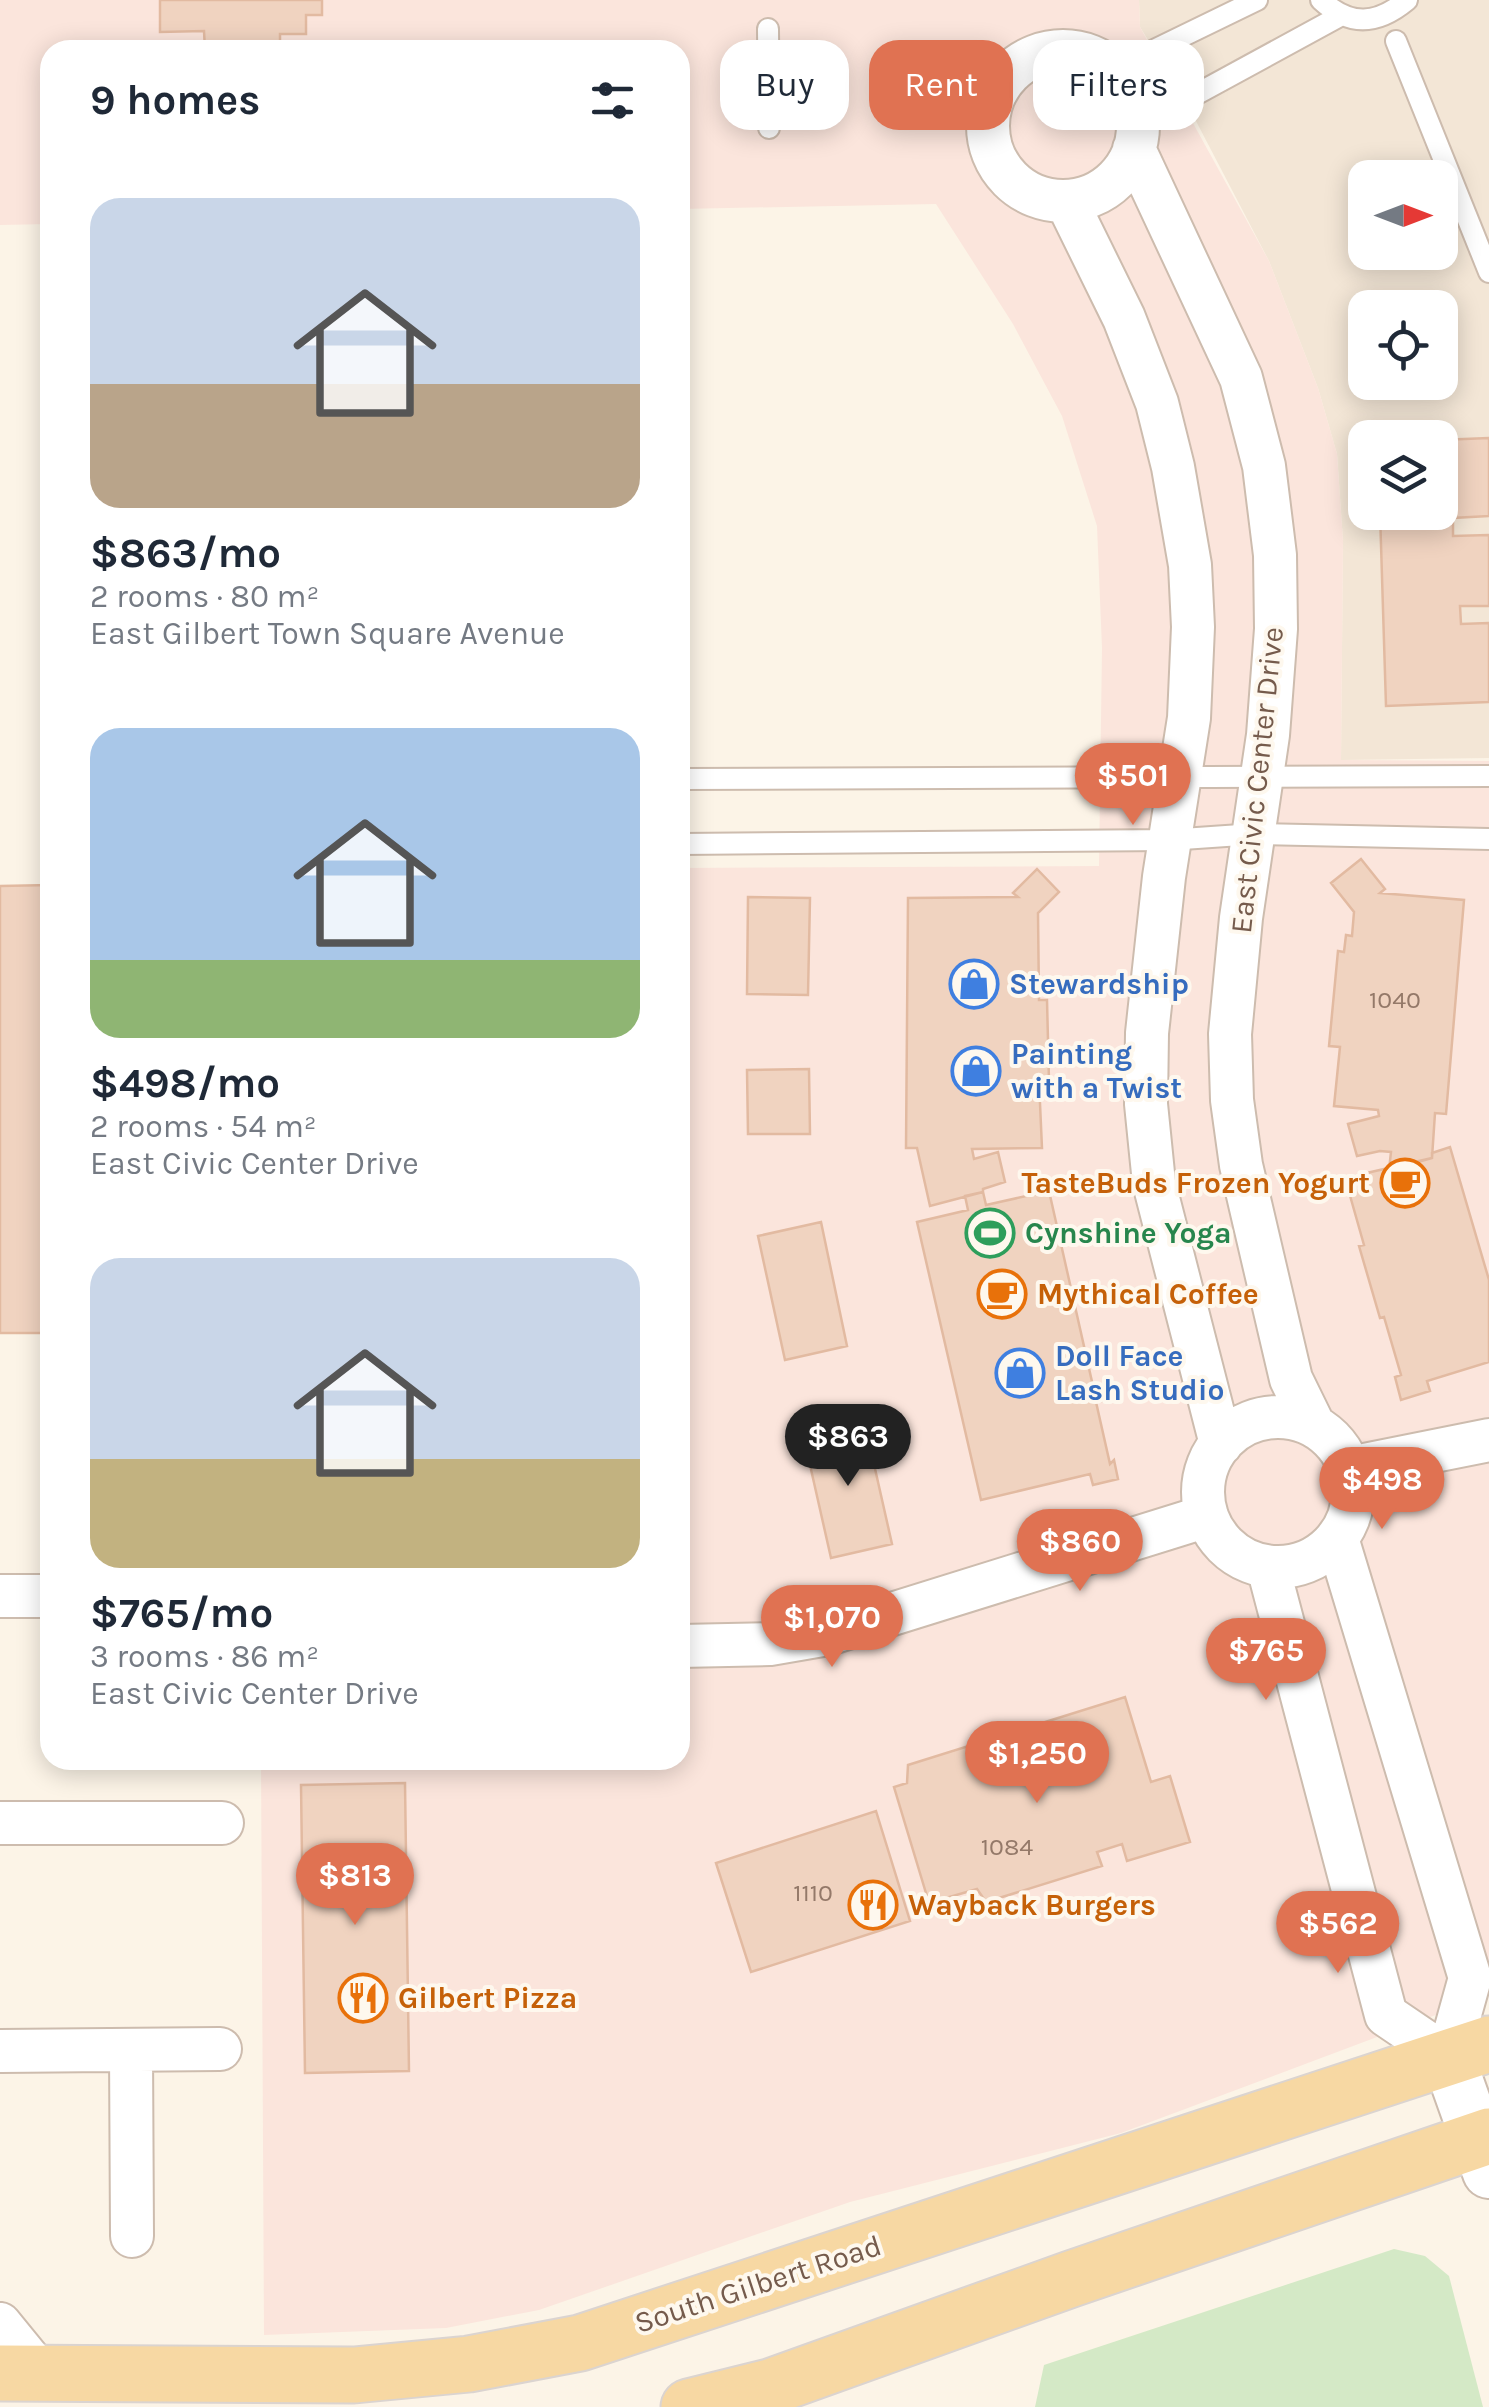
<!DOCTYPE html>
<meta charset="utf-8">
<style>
:root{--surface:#fff;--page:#f6f6f7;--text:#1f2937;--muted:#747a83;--accent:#e07252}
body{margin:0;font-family:Karla,sans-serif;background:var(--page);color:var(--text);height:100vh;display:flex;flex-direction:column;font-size:38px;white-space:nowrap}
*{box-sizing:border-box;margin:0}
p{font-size:32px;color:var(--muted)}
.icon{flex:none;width:55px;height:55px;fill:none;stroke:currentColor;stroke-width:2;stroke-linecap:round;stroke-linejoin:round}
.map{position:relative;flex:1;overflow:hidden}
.sheet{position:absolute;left:40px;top:40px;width:650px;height:1730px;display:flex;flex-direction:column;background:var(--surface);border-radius:30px;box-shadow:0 5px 25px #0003}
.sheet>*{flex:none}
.top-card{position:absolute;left:720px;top:40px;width:618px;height:90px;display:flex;gap:20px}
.needle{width:65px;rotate:90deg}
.buttons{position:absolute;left:1348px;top:160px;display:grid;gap:20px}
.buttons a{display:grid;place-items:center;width:110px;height:110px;border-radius:20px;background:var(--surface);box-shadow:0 5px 25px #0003;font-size:50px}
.price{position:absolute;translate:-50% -85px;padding:0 22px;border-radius:35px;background:var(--accent);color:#fff;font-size:32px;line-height:65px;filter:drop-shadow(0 2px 5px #0008)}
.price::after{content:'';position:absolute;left:50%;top:60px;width:30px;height:22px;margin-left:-15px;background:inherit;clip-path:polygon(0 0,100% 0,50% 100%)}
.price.selected{background:#222;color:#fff}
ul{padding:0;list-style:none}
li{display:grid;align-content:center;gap:20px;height:530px;padding:0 50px}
li span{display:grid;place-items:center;height:310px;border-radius:30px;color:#555}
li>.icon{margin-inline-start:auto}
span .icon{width:180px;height:180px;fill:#fffc;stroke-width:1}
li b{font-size:42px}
h2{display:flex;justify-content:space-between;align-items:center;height:120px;padding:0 50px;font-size:42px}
.tag{padding:0 35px;border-radius:30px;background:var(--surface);box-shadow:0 5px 25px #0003;font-size:35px;line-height:90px}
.tag.selected{background:var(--accent);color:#fff}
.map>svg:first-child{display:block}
.residential{fill:#f3e6d6;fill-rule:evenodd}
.commercial{fill:#fbe5dc}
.green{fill:#d4e9c6}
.building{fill:#f0d3c0;stroke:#e2baa1;stroke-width:2.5}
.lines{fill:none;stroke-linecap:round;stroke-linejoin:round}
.service-casing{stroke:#cdbcae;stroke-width:24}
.minor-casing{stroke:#cdbcae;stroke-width:46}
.tertiary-casing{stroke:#cdbcae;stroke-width:56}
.primary-casing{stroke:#dbd4d0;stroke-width:59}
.service{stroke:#fff;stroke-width:20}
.minor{stroke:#fff;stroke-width:42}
.tertiary{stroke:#fff;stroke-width:52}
.primary{stroke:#f7d8a3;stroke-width:55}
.labels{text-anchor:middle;stroke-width:8;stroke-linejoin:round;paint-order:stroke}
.number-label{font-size:25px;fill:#947969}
.street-label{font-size:30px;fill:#755b4c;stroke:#fef8ee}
.shop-label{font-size:30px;font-weight:bold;fill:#366cbe;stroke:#fef8ee;text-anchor:start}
.food-label{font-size:30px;font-weight:bold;fill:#c56008;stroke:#fef8ee;text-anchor:start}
.leisure-label{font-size:30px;font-weight:bold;fill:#27864d;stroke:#fef8ee;text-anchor:start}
</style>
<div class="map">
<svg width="1489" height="2407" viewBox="0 0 1489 2407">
<rect width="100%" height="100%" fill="#fcf4e7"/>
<path class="residential" d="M 1139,0 L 1489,0 L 1489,758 L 1341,760 L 1343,541 L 1337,454 L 1318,388 L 1269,261 L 1185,100 L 1140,27 ZM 1365,178 L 1440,178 L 1440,252 L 1365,252 ZM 1365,308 L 1440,308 L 1440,382 L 1365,382 ZM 1365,438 L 1440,438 L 1440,512 L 1365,512 Z"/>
<path class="commercial" d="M 0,0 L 1139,0 L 1140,27 L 1269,261 L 1318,388 L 1337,454 L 1343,541 L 1341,760 L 1489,761 L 1489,1995 L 1121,2133 L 850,2202 L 539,2310 L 446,2328 L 264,2335 L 261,1760 L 680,1760 L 680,868 L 1099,866 L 1102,648 L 1097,526 L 1062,416 L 1013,324 L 936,204 L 680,209 L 680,50 L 50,50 L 50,224 L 0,225 Z"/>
<path class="green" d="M 1394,2249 L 1425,2256 L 1449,2276 L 1483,2407 L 1035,2407 L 1044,2365 Z"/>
<path class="building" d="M 160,0 L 322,0 L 322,15 L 306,15 L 306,34 L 280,34 L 280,50 L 205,50 L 204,31 L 160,32 Z
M 1489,438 L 1489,516 L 1453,518 L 1453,536 L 1489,535 L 1489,606 L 1460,606 L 1461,624 L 1489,623 L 1489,702 L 1386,706 L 1380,512 L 1440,512 L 1440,440 Z
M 1361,859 L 1385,889 L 1380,893 L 1464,900 L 1446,1114 L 1435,1113 L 1432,1158 L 1389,1170 L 1391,1152 L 1380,1151 L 1357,1156 L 1348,1124 L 1379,1116 L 1378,1110 L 1334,1106 L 1340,1047 L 1329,1046 L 1338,951 L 1344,952 L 1346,935 L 1352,936 L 1354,912 L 1331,883 Z
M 1037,869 L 1059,892 L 1038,913 L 1039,1000 L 1047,1000 L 1049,1081 L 1039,1081 L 1042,1148 L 972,1149 L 974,1159 L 998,1152 L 1005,1182 L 983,1189 L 983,1192 L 930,1206 L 917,1148 L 906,1148 L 908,898 L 1018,897 L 1013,893 Z
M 50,885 L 50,1333 L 0,1333 L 0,886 Z
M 748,897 L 810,898 L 808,995 L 747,994 Z
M 809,1069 L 810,1134 L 748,1134 L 747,1070 Z
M 1450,1147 L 1489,1280 L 1489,1362 L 1427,1381 L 1430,1391 L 1401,1400 L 1395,1377 L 1401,1375 L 1384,1317 L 1380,1318 L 1359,1246 L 1364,1245 L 1345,1178 L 1432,1158 L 1432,1153 Z
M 1049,1191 L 1095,1395 L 1100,1392 L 1102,1401 L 1096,1402 L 1110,1464 L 1114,1460 L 1118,1479 L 1093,1485 L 1090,1474 L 981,1500 L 917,1222 L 968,1210 L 965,1196 L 983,1192 L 986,1205 Z
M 821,1222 L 847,1346 L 785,1360 L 758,1236 Z
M 864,1420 L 892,1544 L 831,1558 L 803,1434 Z
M 1125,1697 L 1151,1782 L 1170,1776 L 1190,1842 L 1127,1861 L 1122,1844 L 1097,1852 L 1102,1866 L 986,1902 L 977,1889 L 929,1903 L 894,1787 L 907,1783 L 908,1765 Z
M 405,1783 L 409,2071 L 305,2073 L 301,1785 Z
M 876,1811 L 910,1921 L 751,1972 L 716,1863 Z"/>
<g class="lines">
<g class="service-casing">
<path id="service" d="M 1321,0 C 1350,27 1377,25 1407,0
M 768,29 L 769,128
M 1396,41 L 1489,272
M 1113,70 L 1257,0
M 1138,126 L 1340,16
M 680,779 L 1489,776
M 680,844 L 1168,840 L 1255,834 L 1489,839"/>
</g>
<g class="minor-casing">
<path id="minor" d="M988 126a75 75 0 1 1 150 0a75 75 0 1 1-150 0Z
M 1134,149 L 1241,378 L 1264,466 L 1275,555 L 1276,629 L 1268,735 L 1241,918 L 1230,1034 L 1232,1100 L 1241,1165 L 1291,1379 L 1314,1426
M 1067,202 L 1124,318 L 1157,403 L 1173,467 L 1190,565 L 1193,627 L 1189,718 L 1164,877 L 1147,1033 L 1146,1104 L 1154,1183 L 1221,1444
M1203 1492a75 75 0 1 1 150 0a75 75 0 1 1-150 0Z
M 1349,1468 L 1489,1440
M 1268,1567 L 1386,2015 L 1448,2057 L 1470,1978 L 1337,1538
M 0,1596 L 50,1596
M 680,1646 L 770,1644 L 828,1634 L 1207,1516
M 0,1823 L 222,1823
M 131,2050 L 132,2236
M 0,2051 L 220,2049
M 0,2324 L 40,2373"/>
</g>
<g class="tertiary-casing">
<path id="tertiary" d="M 1448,2057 L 1489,2172"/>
</g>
<g class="primary-casing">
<path id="primary" d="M 0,2373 L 354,2375 L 469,2364 L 580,2343 L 1489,2044
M 689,2407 L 770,2387 L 1071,2279 L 1489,2136"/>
</g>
<use href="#service" class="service"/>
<use href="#minor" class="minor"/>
<use href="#tertiary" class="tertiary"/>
<use href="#primary" class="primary"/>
</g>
<defs>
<g id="shop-ring" transform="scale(2.5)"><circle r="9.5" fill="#fef8ee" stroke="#3f7fe0" stroke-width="1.5"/><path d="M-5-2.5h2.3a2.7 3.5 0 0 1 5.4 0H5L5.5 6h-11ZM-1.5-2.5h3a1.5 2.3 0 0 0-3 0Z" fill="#3f7fe0"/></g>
<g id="cafe-ring" transform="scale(2.5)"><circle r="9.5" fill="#fef8ee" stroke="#e8710a" stroke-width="1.5"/><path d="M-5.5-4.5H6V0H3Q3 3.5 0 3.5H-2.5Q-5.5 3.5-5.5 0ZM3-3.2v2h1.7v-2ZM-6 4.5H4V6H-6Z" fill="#e8710a"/></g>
<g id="stadium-ring" transform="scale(2.5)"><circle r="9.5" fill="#fef8ee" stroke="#2e9e5b" stroke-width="1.5"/><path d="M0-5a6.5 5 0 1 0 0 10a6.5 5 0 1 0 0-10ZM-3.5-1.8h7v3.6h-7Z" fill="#2e9e5b"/></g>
<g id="restaurant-ring" transform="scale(2.5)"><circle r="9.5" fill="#fef8ee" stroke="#e8710a" stroke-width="1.5"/><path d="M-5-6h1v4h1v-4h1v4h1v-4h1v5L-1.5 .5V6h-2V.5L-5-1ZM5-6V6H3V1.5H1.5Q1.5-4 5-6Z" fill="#e8710a"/></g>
</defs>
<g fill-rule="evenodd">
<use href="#shop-ring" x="974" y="984"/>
<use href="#shop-ring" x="976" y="1071"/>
<use href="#cafe-ring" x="1405" y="1183"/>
<use href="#stadium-ring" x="990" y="1233"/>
<use href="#cafe-ring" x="1002" y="1294"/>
<use href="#shop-ring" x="1020" y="1373"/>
<use href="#restaurant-ring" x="873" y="1905"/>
<use href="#restaurant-ring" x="363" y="1998"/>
</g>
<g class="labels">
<g class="number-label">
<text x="1395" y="1008">1040</text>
<text x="1007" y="1855">1084</text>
<text x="813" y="1901">1110</text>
</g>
<g class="street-label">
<text transform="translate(1257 780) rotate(-84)" y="10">East Civic Center Drive</text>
<text transform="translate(758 2284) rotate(-18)" y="10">South Gilbert Road</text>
</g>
<g class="shop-label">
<text x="1009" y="994">Stewardship</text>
<text x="1011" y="1064">Painting<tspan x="1011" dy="34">with a Twist</tspan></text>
<text x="1055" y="1366">Doll Face<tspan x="1055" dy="34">Lash Studio</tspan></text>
</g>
<g class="food-label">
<text x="1370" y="1193" text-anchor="end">TasteBuds Frozen Yogurt</text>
<text x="1037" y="1304">Mythical Coffee</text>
<text x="908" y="1915">Wayback Burgers</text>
<text x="398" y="2008">Gilbert Pizza</text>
</g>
<g class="leisure-label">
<text x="1025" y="1243">Cynshine Yoga</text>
</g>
</g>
</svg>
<div class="buttons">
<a><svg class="needle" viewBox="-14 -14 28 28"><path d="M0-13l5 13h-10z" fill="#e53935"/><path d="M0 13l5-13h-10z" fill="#747a83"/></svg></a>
<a><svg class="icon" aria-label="locate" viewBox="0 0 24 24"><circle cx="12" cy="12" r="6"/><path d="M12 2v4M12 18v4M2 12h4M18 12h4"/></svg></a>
<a><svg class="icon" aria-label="layers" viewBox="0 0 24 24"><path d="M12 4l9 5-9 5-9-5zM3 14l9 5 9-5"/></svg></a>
</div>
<b class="price" style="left:1133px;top:828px">$501</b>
<b class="price selected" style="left:848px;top:1489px">$863</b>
<b class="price" style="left:1382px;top:1532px">$498</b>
<b class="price" style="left:1080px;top:1594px">$860</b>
<b class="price" style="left:832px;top:1670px">$1,070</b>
<b class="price" style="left:1266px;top:1703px">$765</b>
<b class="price" style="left:1037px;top:1806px">$1,250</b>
<b class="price" style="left:355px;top:1928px">$813</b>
<b class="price" style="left:1338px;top:1976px">$562</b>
<div class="top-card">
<a class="tag">Buy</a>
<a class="tag selected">Rent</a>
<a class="tag">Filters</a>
</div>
<section class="sheet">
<h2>9 homes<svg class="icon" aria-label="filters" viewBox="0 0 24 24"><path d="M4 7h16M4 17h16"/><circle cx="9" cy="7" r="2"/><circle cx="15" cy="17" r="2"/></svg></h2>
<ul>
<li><span style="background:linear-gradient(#c9d6e8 60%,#b9a48a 0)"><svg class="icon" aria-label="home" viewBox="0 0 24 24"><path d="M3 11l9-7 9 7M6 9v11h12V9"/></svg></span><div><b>$863/mo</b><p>2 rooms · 80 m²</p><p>East Gilbert Town Square Avenue</p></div></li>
<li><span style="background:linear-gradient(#a9c7e8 75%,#8fb573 0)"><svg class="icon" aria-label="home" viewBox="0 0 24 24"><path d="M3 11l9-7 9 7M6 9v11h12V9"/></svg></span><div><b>$498/mo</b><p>2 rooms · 54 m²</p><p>East Civic Center Drive</p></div></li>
<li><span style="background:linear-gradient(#c9d6e8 65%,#c2b280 0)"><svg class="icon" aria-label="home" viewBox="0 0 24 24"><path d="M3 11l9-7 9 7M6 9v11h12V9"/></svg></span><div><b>$765/mo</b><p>3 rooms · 86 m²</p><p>East Civic Center Drive</p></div></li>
</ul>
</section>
</div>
